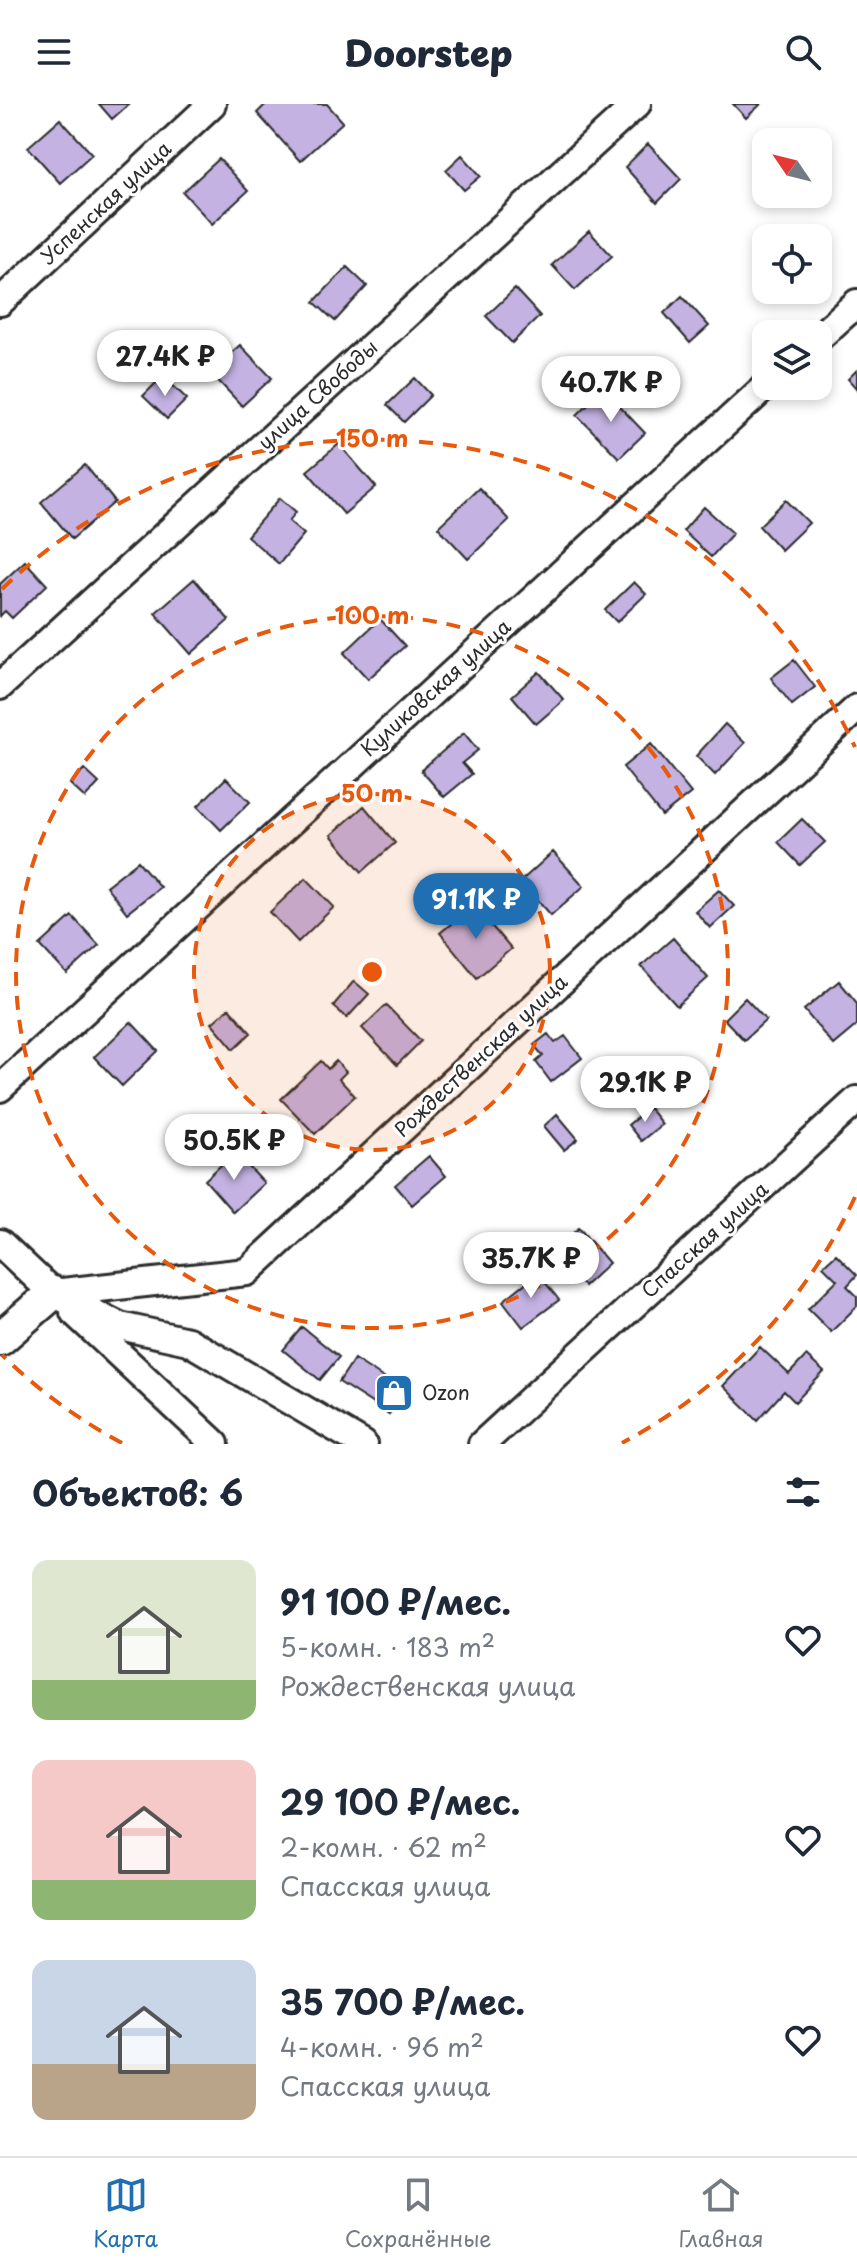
<!DOCTYPE html>
<html lang="ru">
<meta charset="utf-8">
<style>
:root{--surface:#fff;--page:#f6f6f7;--text:#1f2937;--muted:#747a83;--line:#e0e1e3;--accent:#1f6fb2}
body{margin:0;font-family:"Playpen Sans",sans-serif;background:var(--page);color:var(--text);height:100vh;display:flex;flex-direction:column;font-size:30px;white-space:nowrap}
*{box-sizing:border-box;margin:0}
p{font-size:26px;color:var(--muted)}
.icon{flex:none;width:44px;height:44px;fill:none;stroke:currentColor;stroke-width:2;stroke-linecap:round;stroke-linejoin:round}
.map{position:relative;height:1340px;overflow:hidden}
.panel{display:flex;flex-direction:column;background:var(--surface);flex:1}
.panel>*{flex:none}
.needle{width:52px;rotate:305deg}
.controls{position:absolute;left:752px;top:24px;display:grid;gap:16px}
.controls a{display:grid;place-items:center;width:80px;height:80px;border-radius:16px;background:var(--surface);box-shadow:0 4px 12px #0003;font-size:40px}
.price{position:absolute;translate:-50% -68px;padding:0 18px;border-radius:28px;background:#fff;color:#222;font-size:26px;line-height:52px;filter:drop-shadow(0 2px 4px #0008)}
.price::after{content:'';position:absolute;left:50%;top:48px;width:24px;height:18px;margin-left:-12px;background:inherit;clip-path:polygon(0 0,100% 0,50% 100%)}
.price.active{background:var(--accent);color:#fff}
ul{padding:0;list-style:none}
li{display:flex;align-items:center;gap:24px;height:200px;padding:0 32px}
li span{display:grid;place-items:center;flex:none;width:224px;height:160px;border-radius:16px;color:#555}
li>.icon{margin-inline-start:auto}
span .icon{width:96px;height:96px;fill:#fffc;stroke-width:1}
li b{font-size:34px}
h2{display:flex;justify-content:space-between;align-items:center;height:96px;padding:0 32px;font-size:34px}
header{display:flex;justify-content:space-between;align-items:center;height:104px;padding:0 32px;background:var(--surface);font-size:36px;font-weight:800}
.tab-bar{display:flex;justify-content:space-around;align-items:center;height:112px;border-top:2px solid var(--line);background:var(--surface);font-size:22px;color:var(--muted)}
.tab-bar a{display:grid;justify-items:center;gap:4px}
.tab-bar .active{color:var(--accent)}
.map>svg:first-child{display:block}
.building{fill:#c3b2e2;stroke:#2b2b2b;stroke-width:2}
.lines{fill:none;stroke-linecap:round;stroke-linejoin:round}
.minor-casing{stroke:#2b2b2b;stroke-width:32}
.tertiary-casing{stroke:#2b2b2b;stroke-width:38}
.minor{stroke:#fff;stroke-width:26}
.tertiary{stroke:#fff;stroke-width:32}
.ring{fill:none;stroke:#e8590c;stroke-width:4;stroke-dasharray:14 10}
.labels{text-anchor:middle;stroke-width:6;stroke-linejoin:round;paint-order:stroke}
.street-label{font-size:20px;fill:#2b2b2b;stroke:#fff}
.poi-label{font-size:20px;fill:#2b2b2b;stroke:#fff;text-anchor:start}
.centre{fill:#e8590c;stroke:#fff;stroke-width:4}
.ring-label{font-size:24px;text-anchor:middle;font-weight:bold;fill:#e8590c;stroke:#fff;stroke-width:6;stroke-linejoin:round;paint-order:stroke}
</style>
<header><svg class="icon" aria-label="menu" viewBox="0 0 24 24"><path d="M4 6h16M4 12h16M4 18h16"/></svg>Doorstep<svg class="icon" aria-label="search" viewBox="0 0 24 24"><circle cx="10" cy="10" r="6"/><path d="M15 15l6 6"/></svg></header>
<div class="map">
<svg width="857" height="1340" viewBox="0 0 857 1340">
<rect width="100%" height="100%" fill="#fff"/>
<filter id="ink" filterUnits="userSpaceOnUse"><feTurbulence type="fractalNoise" baseFrequency=".0125" numOctaves="2"/><feDisplacementMap in="SourceGraphic" scale="16" xChannelSelector="R" yChannelSelector="G"/><feConvolveMatrix kernelMatrix="1 2 1 2 8 2 1 2 1" color-interpolation-filters="sRGB"/></filter>
<g filter="url(#ink)">
<path class="building" d="M 99,0 L 129,0 L 112,15 Z
M 266,0 L 327,0 L 343,18 L 300,57 L 257,9 Z
M 733,0 L 761,0 L 746,14 Z
M 60,15 L 92,50 L 60,79 L 28,43 Z
M 648,40 L 681,75 L 657,99 L 625,63 Z
M 462,51 L 481,72 L 464,86 L 446,66 Z
M 219,55 L 248,87 L 212,120 L 183,88 Z
M 589,127 L 612,152 L 575,186 L 552,161 Z
M 347,163 L 367,182 L 335,217 L 314,198 Z
M 515,185 L 540,212 L 512,239 L 486,212 Z
M 682,192 L 709,222 L 690,239 L 664,209 Z
M 240,241 L 272,274 L 242,302 L 210,268 Z
M 857,266 L 857,285 L 848,275 Z
M 163,272 L 187,295 L 167,315 L 143,292 Z
M 415,274 L 431,291 L 404,318 L 387,301 Z
M 603,285 L 645,329 L 619,354 L 577,311 Z
M 339,340 L 376,383 L 344,410 L 307,367 Z
M 85,361 L 115,398 L 72,435 L 41,398 Z
M 479,384 L 509,416 L 468,455 L 438,423 Z
M 280,394 L 296,408 L 289,417 L 304,430 L 279,460 L 247,432 Z
M 786,396 L 809,419 L 781,446 L 759,422 Z
M 704,403 L 733,429 L 711,453 L 683,427 Z
M 25,457 L 47,481 L 12,514 L 5,507 L 0,512 L 0,480 Z
M 194,475 L 229,516 L 191,550 L 155,509 Z
M 634,478 L 646,490 L 617,518 L 605,506 Z
M 380,515 L 405,542 L 368,575 L 344,549 Z
M 794,556 L 815,583 L 792,601 L 771,574 Z
M 539,568 L 564,596 L 536,620 L 512,592 Z
M 725,620 L 745,639 L 715,671 L 696,652 Z
M 464,629 L 478,646 L 462,659 L 472,670 L 444,693 L 421,666 Z
M 651,640 L 691,689 L 662,712 L 623,663 Z
M 84,665 L 99,679 L 85,694 L 70,680 Z
M 226,674 L 250,698 L 221,726 L 198,702 Z
M 364,702 L 395,739 L 362,768 L 331,731 Z
M 802,715 L 825,738 L 800,761 L 778,738 Z
M 553,748 L 584,782 L 551,811 L 521,777 Z
M 138,757 L 160,783 L 127,809 L 106,782 Z
M 306,774 L 334,803 L 298,838 L 270,808 Z
M 719,786 L 734,802 L 710,824 L 695,807 Z
M 474,801 L 511,845 L 477,874 L 440,829 Z
M 72,812 L 99,841 L 67,870 L 40,841 Z
M 673,834 L 708,874 L 677,902 L 641,862 Z
M 354,877 L 369,890 L 347,914 L 333,902 Z
M 839,877 L 857,899 L 857,921 L 833,941 L 804,906 Z
M 745,894 L 766,916 L 744,936 L 724,915 Z
M 386,901 L 421,937 L 397,961 L 362,924 Z
M 229,904 L 251,929 L 234,945 L 212,919 Z
M 131,918 L 158,947 L 122,982 L 94,953 Z
M 548,930 L 555,939 L 565,932 L 582,954 L 551,978 L 536,958 L 543,952 L 534,941 Z
M 321,957 L 328,965 L 336,957 L 346,968 L 339,975 L 355,992 L 315,1030 L 281,995 Z
M 649,1004 L 662,1020 L 641,1037 L 628,1021 Z
M 557,1010 L 578,1035 L 564,1046 L 544,1022 Z
M 235,1048 L 264,1079 L 233,1108 L 205,1076 Z
M 429,1052 L 446,1072 L 412,1101 L 395,1081 Z
M 579,1124 L 609,1159 L 584,1182 L 553,1147 Z
M 836,1150 L 857,1171 L 847,1182 L 857,1192 L 857,1202 L 831,1228 L 808,1205 L 837,1176 L 823,1162 Z
M 538,1169 L 559,1196 L 523,1223 L 503,1197 Z
M 302,1223 L 339,1253 L 320,1276 L 283,1246 Z
M 760,1243 L 789,1270 L 806,1252 L 824,1268 L 795,1298 L 784,1287 L 758,1316 L 723,1282 Z
M 354,1255 L 404,1287 L 389,1310 L 339,1278 Z"/>
<g class="lines">
<g class="minor-casing">
<path id="minor" d="M 0,198 L 212,0
M 818,234 L 857,199
M 0,582 L 637,0
M 0,984 L 766,282
M 0,1139 L 53,1189 L 120,1222 L 188,1237 L 363,1340
M 53,1189 L 247,1168 L 857,604
M 74,1208 L 215,1340
M 482,1340 L 857,996"/>
</g>
<g class="tertiary-casing">
<path id="tertiary" d="M 0,1235 L 53,1189"/>
</g>
<use href="#minor" class="minor"/>
<use href="#tertiary" class="tertiary"/>
</g>
</g>
<circle cx="372" cy="868" r="178" fill="#e8590c" fill-opacity=".12"/>
<g class="ring">
<circle cx="372" cy="868" r="178"/>
<circle cx="372" cy="868" r="356"/>
<path d="M855 1093A533 533 0 0 1 622 1339M122 1339A533 533 0 0 1 2 1251M2 485A533 533 0 0 1 855 643"/>
</g>
<defs>
<g id="shop-square" transform="scale(2)"><rect x="-9" y="-9" width="18" height="18" rx="4" fill="#1f6fb2" stroke="#fff"/><path d="M-5-2.5h2.3a2.7 3.5 0 0 1 5.4 0H5L5.5 6h-11ZM-1.5-2.5h3a1.5 2.3 0 0 0-3 0Z" fill="#fff"/></g>
</defs>
<g fill-rule="evenodd">
<use href="#shop-square" x="394" y="1289"/>
</g>
<g class="labels">
<g class="street-label">
<text transform="translate(106 99) rotate(-43)" y="7">Успенская улица</text>
<text transform="translate(318 291) rotate(-42)" y="7">улица Свободы</text>
<text transform="translate(436 584) rotate(-42)" y="7">Куликовская улица</text>
<text transform="translate(481 952) rotate(-43)" y="7">Рождественская улица</text>
<text transform="translate(705 1136) rotate(-42)" y="7">Спасская улица</text>
</g>
<g class="poi-label">
<text x="422" y="1296">Ozon</text>
</g>
</g>
<circle cx="372" cy="868" r="12" class="centre"/>
<g class="ring-label">
<text x="372" y="343">150 m</text>
<text x="372" y="520">100 m</text>
<text x="372" y="698">50 m</text>
</g>
</svg>
<div class="controls">
<a><svg class="needle" viewBox="-14 -14 28 28"><path d="M0-13l5 13h-10z" fill="#e53935"/><path d="M0 13l5-13h-10z" fill="#747a83"/></svg></a>
<a><svg class="icon" aria-label="locate" viewBox="0 0 24 24"><circle cx="12" cy="12" r="6"/><path d="M12 2v4M12 18v4M2 12h4M18 12h4"/></svg></a>
<a><svg class="icon" aria-label="layers" viewBox="0 0 24 24"><path d="M12 4l9 5-9 5-9-5zM3 14l9 5 9-5"/></svg></a>
</div>
<b class="price" style="left:165px;top:294px">27.4K ₽</b>
<b class="price" style="left:611px;top:320px">40.7K ₽</b>
<b class="price active" style="left:476px;top:837px">91.1K ₽</b>
<b class="price" style="left:645px;top:1020px">29.1K ₽</b>
<b class="price" style="left:234px;top:1078px">50.5K ₽</b>
<b class="price" style="left:531px;top:1196px">35.7K ₽</b>
</div>
<section class="panel">
<h2>Объектов: 6<svg class="icon" aria-label="filters" viewBox="0 0 24 24"><path d="M4 7h16M4 17h16"/><circle cx="9" cy="7" r="2"/><circle cx="15" cy="17" r="2"/></svg></h2>
<ul>
<li><span style="background:linear-gradient(#dfe7d0 75%,#8fb573 0)"><svg class="icon" aria-label="home" viewBox="0 0 24 24"><path d="M3 11l9-7 9 7M6 9v11h12V9"/></svg></span><div><b>91 100 ₽/мес.</b><p>5-комн. · 183 m²</p><p>Рождественская улица</p></div><svg class="icon" aria-label="heart" viewBox="0 0 24 24"><path d="M12 20l-8-8c-3-5 5-10 8-4 3-6 11-1 8 4z"/></svg></li>
<li><span style="background:linear-gradient(#f6c9c9 75%,#8fb573 0)"><svg class="icon" aria-label="home" viewBox="0 0 24 24"><path d="M3 11l9-7 9 7M6 9v11h12V9"/></svg></span><div><b>29 100 ₽/мес.</b><p>2-комн. · 62 m²</p><p>Спасская улица</p></div><svg class="icon" aria-label="heart" viewBox="0 0 24 24"><path d="M12 20l-8-8c-3-5 5-10 8-4 3-6 11-1 8 4z"/></svg></li>
<li><span style="background:linear-gradient(#c9d6e8 65%,#b9a48a 0)"><svg class="icon" aria-label="home" viewBox="0 0 24 24"><path d="M3 11l9-7 9 7M6 9v11h12V9"/></svg></span><div><b>35 700 ₽/мес.</b><p>4-комн. · 96 m²</p><p>Спасская улица</p></div><svg class="icon" aria-label="heart" viewBox="0 0 24 24"><path d="M12 20l-8-8c-3-5 5-10 8-4 3-6 11-1 8 4z"/></svg></li>
</ul>
</section>
<nav class="tab-bar">
<a class="active"><svg class="icon" aria-label="map" viewBox="0 0 24 24"><path d="M3 6l6-2 6 2 6-2v14l-6 2-6-2-6 2zM9 4v14M15 6v14"/></svg>Карта</a>
<a><svg class="icon" aria-label="saved" viewBox="0 0 24 24"><path d="M7 4h10v16l-5-4-5 4z"/></svg>Сохранённые</a>
<a><svg class="icon" aria-label="home" viewBox="0 0 24 24"><path d="M3 11l9-7 9 7M6 9v11h12V9"/></svg>Главная</a>
</nav>
